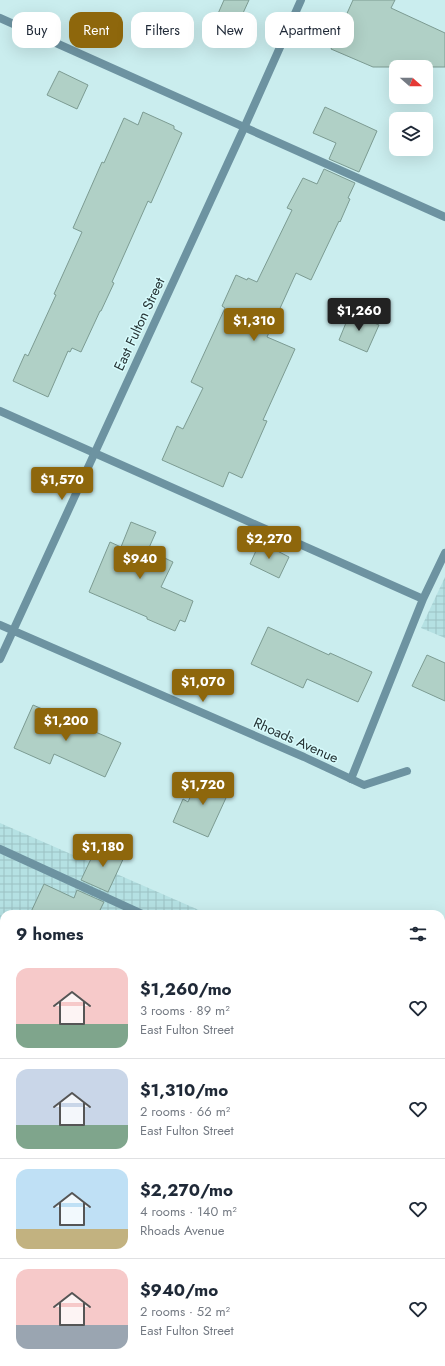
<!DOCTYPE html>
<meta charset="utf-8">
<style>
:root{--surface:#fff;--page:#f6f6f7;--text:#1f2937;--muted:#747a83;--line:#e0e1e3;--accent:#8e670c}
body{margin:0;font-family:Jost,sans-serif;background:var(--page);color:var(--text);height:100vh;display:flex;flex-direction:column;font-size:15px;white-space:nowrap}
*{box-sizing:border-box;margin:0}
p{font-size:13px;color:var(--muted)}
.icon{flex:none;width:22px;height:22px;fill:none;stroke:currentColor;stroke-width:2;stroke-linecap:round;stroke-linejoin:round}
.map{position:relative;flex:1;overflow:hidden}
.panel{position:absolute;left:0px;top:910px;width:445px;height:456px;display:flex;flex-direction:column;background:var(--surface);border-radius:12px 12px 0 0;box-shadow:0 4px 16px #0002}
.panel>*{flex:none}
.hud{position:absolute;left:12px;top:12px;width:421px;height:36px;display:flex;gap:8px}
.needle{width:26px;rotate:111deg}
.buttons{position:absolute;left:389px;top:60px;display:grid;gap:8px}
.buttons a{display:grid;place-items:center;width:44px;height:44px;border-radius:8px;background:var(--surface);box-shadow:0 4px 16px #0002;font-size:20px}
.price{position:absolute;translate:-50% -34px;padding:0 9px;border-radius:4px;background:var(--accent);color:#fff;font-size:13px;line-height:26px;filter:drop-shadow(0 1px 2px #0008)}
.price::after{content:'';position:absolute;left:50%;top:24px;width:12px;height:9px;margin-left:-6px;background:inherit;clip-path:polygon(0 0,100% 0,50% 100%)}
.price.current{background:#222;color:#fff}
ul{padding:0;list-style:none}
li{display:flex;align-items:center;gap:12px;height:100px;padding:0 16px}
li+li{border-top:1px solid var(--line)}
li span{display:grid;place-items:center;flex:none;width:112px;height:80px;border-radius:12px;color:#555}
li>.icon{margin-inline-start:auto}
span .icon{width:48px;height:48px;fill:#fffc;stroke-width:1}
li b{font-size:17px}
h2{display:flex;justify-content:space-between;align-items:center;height:48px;padding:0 16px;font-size:17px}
.tag{padding:0 14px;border-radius:12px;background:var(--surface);box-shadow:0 4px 16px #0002;font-size:14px;line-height:36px}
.tag.current{background:var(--accent);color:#fff}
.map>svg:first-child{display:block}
.industrial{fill:url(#industrial-grid)}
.grass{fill:url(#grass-tufts)}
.forest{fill:url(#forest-firs)}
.building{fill:#b0d0c6;stroke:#7c9b92}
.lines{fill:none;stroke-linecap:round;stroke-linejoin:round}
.lane{stroke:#6d93a1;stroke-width:8}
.street{stroke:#6d93a1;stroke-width:8}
.rail-casing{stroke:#4c5e5f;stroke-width:4.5}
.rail{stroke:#d7fbfc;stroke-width:3;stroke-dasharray:9;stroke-linecap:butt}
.labels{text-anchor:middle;stroke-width:3;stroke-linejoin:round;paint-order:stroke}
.street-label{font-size:14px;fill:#253233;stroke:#d7fbfc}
</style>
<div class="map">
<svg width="445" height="1366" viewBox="0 0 445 1366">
<defs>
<pattern id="industrial-grid" width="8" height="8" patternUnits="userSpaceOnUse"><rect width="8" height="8" fill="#b5e1e3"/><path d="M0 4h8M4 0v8" fill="none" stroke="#9cc2c3"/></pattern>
<pattern id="grass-tufts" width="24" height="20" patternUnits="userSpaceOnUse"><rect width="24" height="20" fill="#aae9b9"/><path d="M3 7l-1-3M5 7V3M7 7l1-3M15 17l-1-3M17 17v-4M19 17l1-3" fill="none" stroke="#92c8a0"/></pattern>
<pattern id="forest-firs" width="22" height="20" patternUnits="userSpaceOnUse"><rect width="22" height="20" fill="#aae9b9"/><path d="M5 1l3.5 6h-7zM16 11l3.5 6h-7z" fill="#92c8a0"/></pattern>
</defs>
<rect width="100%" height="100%" fill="#caedee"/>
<path class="industrial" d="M 445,577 L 445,638 L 421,628 Z
M 0,823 L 208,914 L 4,914 L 4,1188 L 0,1187 Z
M 441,968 L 445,970 L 445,1275 L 441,1275 Z"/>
<path class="grass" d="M 0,1230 L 4,1231 L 4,1318 L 0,1317 Z
M 441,1357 L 445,1358 L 445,1366 L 228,1366 L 210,1362 L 441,1362 Z"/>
<path class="forest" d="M 0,1187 L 4,1188 L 4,1231 L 0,1230 Z"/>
<path class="building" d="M 224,0 L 249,0 L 233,35 L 213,25 Z
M 353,0 L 395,0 L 391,8 L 445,33 L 445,67 L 373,67 L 331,49 Z
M 59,71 L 88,85 L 77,109 L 47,95 Z
M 325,107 L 377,131 L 359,172 L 329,159 L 336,143 L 313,133 Z
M 143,112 L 174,126 L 174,129 L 182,133 L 151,203 L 148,201 L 112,282 L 114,283 L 101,311 L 100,311 L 81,352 L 72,348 L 70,352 L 68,351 L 48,397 L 13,381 L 25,354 L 28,356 L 56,295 L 54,294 L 82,232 L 73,228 L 102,162 L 104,163 L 124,118 L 138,125 Z
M 324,169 L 355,183 L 348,198 L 350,199 L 340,222 L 339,221 L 311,280 L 296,273 L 267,337 L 295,349 L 263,420 L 267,421 L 242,478 L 229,472 L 223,487 L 162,460 L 177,426 L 183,429 L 203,388 L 191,382 L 225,308 L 222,306 L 236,275 L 247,280 L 248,278 L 257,282 L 292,210 L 287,208 L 303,178 L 317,184 Z
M 350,313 L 379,325 L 367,352 L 339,340 Z
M 131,522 L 156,532 L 148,550 L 173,562 L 161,587 L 193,601 L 185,622 L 180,620 L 175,631 L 147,619 L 147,617 L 89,592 L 110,542 L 121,547 Z
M 260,542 L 289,557 L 279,578 L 250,564 Z
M 268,627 L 329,655 L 330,653 L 372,672 L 358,702 L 307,679 L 303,688 L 251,664 Z
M 427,655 L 445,663 L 445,701 L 412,686 Z
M 33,705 L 121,743 L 105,777 L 54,754 L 50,764 L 14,748 Z
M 201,773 L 231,787 L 208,837 L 173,822 L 183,799 L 188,802 Z
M 98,844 L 125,855 L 108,892 L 81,880 Z
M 44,884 L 74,898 L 77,890 L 104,902 L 100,910 L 110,914 L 30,914 Z"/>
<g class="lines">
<path class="lane" d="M 0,18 L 445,217
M 0,411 L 423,599
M 351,779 L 423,599 L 445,553
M 0,849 L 142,914
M 0,1051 L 4,1053
M 441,1082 L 445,1084
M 441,1139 L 445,1133"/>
<path class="street" d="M 0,625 L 304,757 L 364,785 L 407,771
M 0,659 L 244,128 L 301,0"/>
<g class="rail-casing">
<path id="rail" d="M 0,1347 L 4,1347
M 78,1362 L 97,1366
M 0,1364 L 8,1366"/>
</g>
<use href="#rail" class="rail"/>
</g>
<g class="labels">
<g class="street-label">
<text transform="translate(139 324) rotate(-65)" y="5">East Fulton Street</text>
<text transform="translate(296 740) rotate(24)" y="5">Rhoads Avenue</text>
</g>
</g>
</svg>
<div class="buttons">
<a><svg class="needle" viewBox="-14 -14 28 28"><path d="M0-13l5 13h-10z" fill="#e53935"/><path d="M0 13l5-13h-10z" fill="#747a83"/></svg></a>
<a><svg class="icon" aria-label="layers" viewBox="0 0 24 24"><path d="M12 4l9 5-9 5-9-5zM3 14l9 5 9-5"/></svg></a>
</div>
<b class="price current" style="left:359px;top:332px">$1,260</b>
<b class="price" style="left:254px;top:342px">$1,310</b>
<b class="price" style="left:62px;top:501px">$1,570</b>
<b class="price" style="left:269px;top:560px">$2,270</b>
<b class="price" style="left:140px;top:580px">$940</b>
<b class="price" style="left:203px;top:703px">$1,070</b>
<b class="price" style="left:66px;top:742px">$1,200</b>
<b class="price" style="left:203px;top:806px">$1,720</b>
<b class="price" style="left:103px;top:868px">$1,180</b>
<div class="hud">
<a class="tag">Buy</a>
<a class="tag current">Rent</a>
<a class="tag">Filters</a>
<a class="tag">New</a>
<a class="tag">Apartment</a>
</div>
<section class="panel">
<h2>9 homes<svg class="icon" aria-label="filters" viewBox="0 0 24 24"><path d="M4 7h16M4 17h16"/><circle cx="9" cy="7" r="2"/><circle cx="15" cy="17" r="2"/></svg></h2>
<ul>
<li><span style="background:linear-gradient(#f6c9c9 70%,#7fa58c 0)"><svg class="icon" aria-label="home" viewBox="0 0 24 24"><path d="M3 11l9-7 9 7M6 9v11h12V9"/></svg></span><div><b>$1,260/mo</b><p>3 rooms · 89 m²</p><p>East Fulton Street</p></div><svg class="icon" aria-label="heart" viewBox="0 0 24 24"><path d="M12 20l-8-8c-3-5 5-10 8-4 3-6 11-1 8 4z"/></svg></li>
<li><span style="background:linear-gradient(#c9d6e8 70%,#7fa58c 0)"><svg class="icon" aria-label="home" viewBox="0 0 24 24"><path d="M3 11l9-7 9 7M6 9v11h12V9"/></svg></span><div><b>$1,310/mo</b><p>2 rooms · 66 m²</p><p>East Fulton Street</p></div><svg class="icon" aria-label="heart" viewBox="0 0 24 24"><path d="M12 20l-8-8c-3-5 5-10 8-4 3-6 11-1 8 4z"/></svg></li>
<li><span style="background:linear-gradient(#bfe0f5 75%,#c2b280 0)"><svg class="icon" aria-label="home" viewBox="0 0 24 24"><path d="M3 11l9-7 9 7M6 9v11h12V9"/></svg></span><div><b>$2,270/mo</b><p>4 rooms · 140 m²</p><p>Rhoads Avenue</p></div><svg class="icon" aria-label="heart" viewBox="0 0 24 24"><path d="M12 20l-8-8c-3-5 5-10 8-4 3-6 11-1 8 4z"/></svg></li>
<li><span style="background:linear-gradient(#f6c9c9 70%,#9aa5b1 0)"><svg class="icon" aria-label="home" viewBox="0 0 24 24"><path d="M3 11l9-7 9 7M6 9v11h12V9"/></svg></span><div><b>$940/mo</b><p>2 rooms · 52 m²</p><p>East Fulton Street</p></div><svg class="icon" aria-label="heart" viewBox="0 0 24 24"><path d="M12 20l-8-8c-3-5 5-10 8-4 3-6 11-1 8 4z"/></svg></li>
</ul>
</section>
</div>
